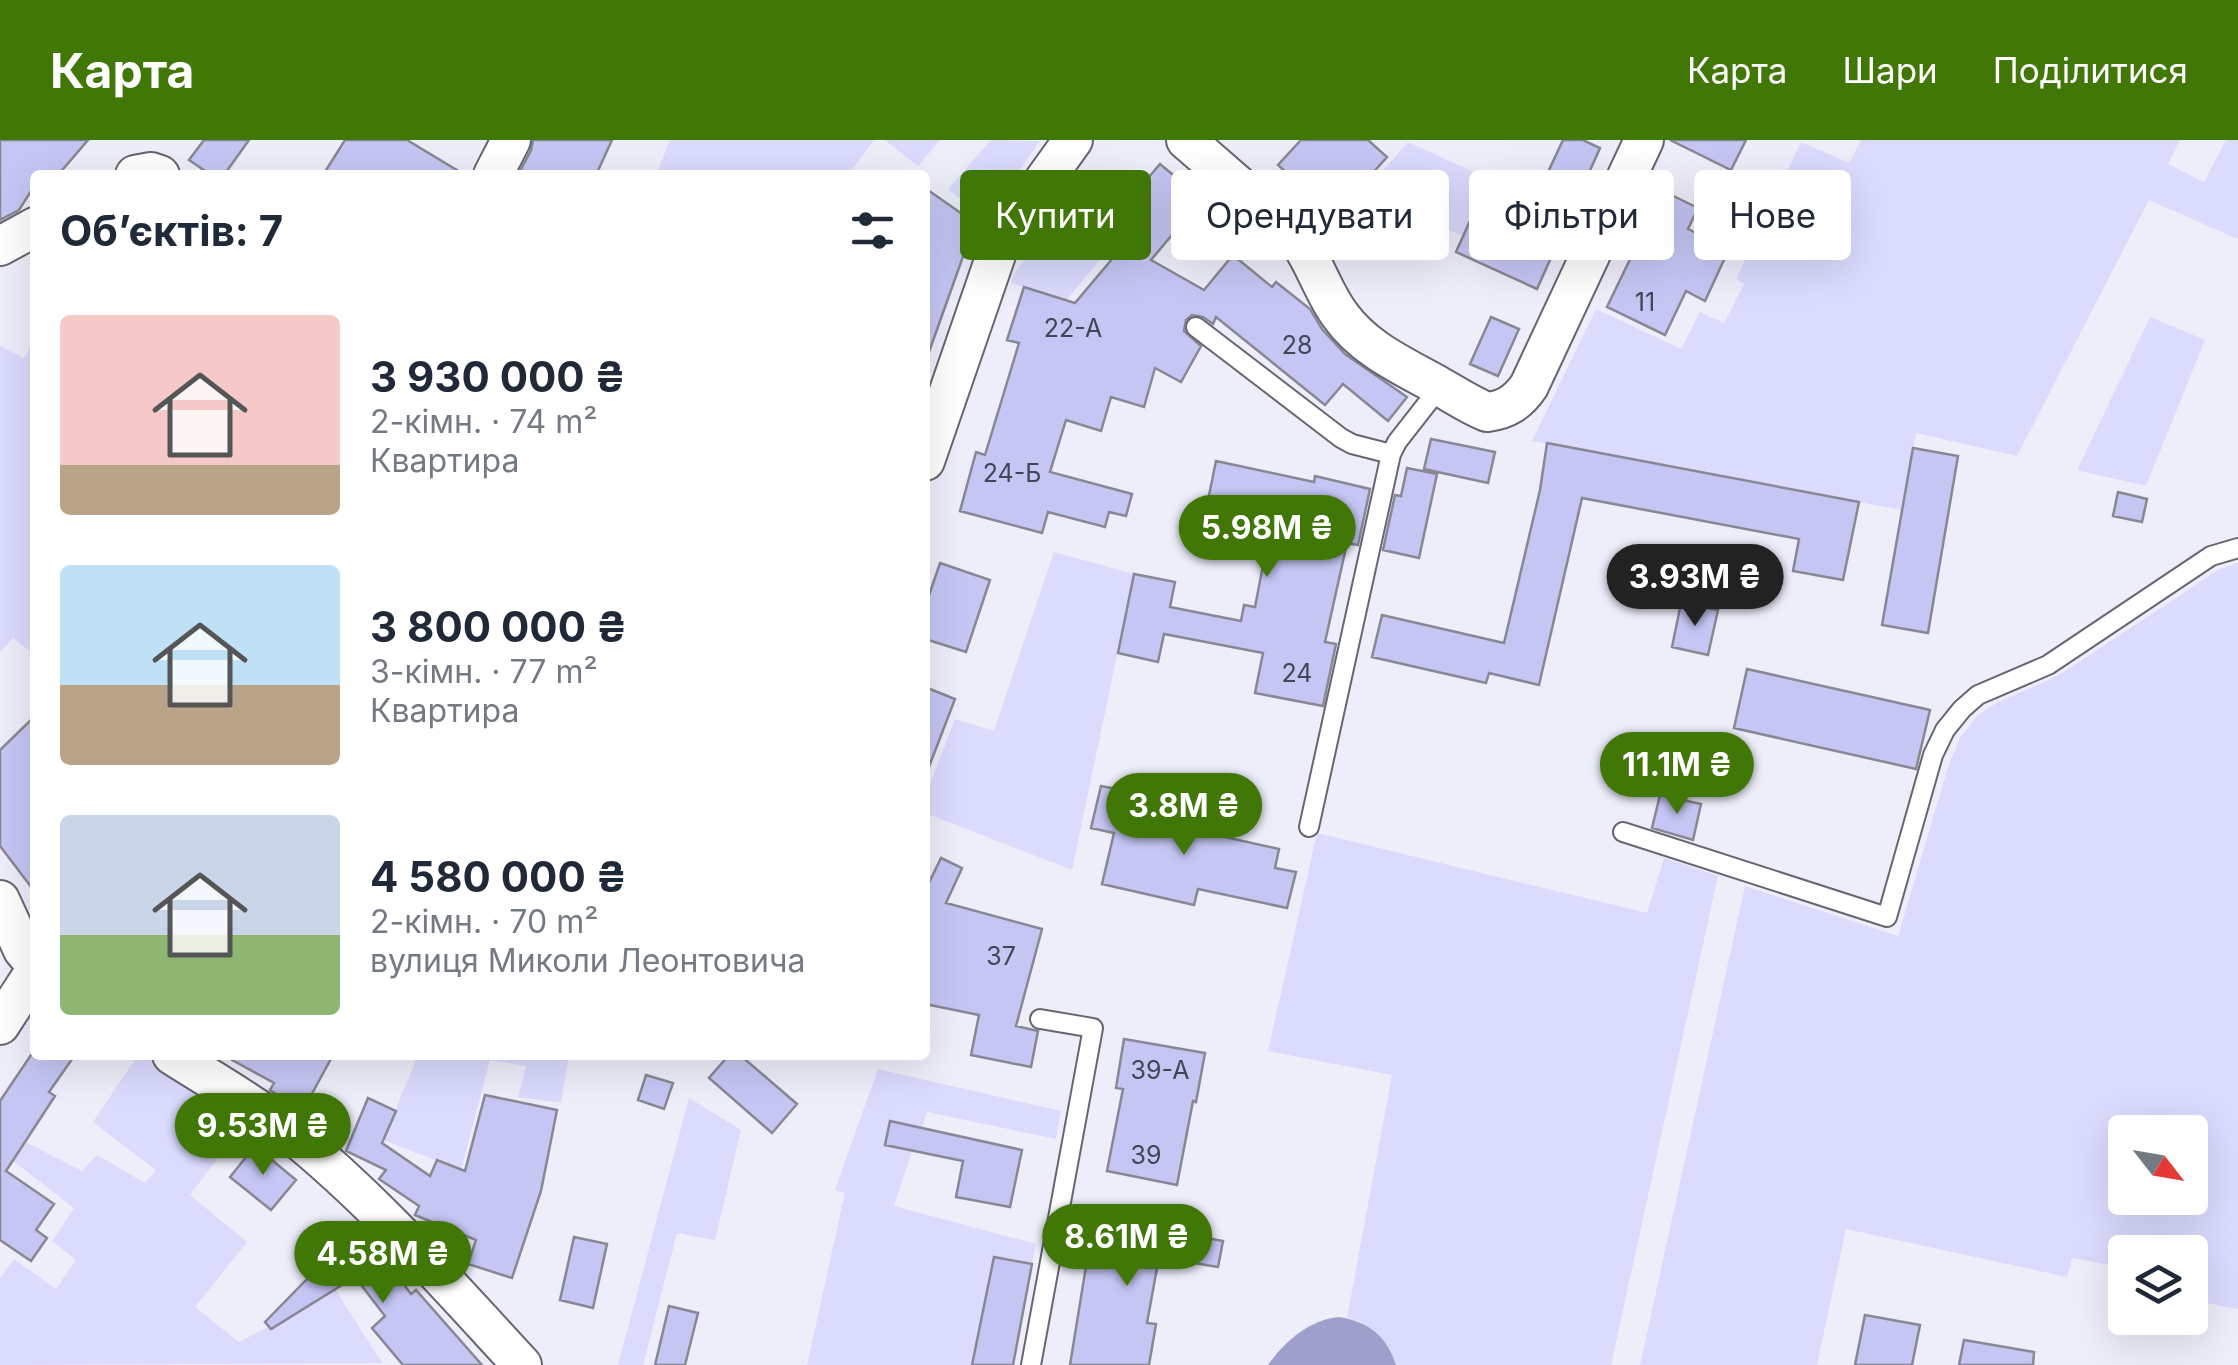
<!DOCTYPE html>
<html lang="uk">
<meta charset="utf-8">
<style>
:root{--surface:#fff;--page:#f6f6f7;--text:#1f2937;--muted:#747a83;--accent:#417707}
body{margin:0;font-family:Inter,sans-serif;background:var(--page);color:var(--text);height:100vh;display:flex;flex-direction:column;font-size:38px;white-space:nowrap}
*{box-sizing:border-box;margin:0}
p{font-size:32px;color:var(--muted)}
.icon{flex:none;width:55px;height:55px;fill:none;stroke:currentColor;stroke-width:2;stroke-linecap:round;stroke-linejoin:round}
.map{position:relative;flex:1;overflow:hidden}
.sheet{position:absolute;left:30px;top:30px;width:900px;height:890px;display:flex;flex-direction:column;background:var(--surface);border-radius:10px;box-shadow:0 10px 40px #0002}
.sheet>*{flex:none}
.hud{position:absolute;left:960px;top:30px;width:950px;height:90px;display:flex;gap:20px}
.needle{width:65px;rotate:121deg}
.tools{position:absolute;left:2108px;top:975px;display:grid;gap:20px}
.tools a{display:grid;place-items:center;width:100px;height:100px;border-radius:10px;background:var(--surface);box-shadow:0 10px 40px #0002;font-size:50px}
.price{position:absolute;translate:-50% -85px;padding:0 22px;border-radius:35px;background:var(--accent);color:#fff;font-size:32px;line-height:65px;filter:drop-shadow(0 2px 5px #0008)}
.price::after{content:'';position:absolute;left:50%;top:60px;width:30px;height:22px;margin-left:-15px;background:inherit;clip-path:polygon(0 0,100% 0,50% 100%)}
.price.selected{background:#222;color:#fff}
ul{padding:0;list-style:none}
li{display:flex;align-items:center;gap:30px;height:250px;padding:0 30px}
li span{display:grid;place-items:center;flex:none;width:280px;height:200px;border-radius:10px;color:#555}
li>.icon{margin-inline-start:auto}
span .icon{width:120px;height:120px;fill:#fffc;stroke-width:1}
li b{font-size:42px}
h2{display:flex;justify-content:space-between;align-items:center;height:120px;padding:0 30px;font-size:42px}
.pill{padding:0 35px;border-radius:10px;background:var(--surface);box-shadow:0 10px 40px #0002;font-size:35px;line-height:90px}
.pill.selected{background:var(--accent);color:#fff}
header{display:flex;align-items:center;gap:60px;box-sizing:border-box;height:140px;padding:0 50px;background:var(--accent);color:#fff}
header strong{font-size:48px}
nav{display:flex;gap:55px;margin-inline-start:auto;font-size:35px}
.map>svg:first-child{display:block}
.green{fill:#dadbfd;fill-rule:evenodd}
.water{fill:#9f9fcc}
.building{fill:#c5c6f4;stroke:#878893;stroke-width:2.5}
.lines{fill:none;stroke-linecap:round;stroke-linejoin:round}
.service-casing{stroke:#656671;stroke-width:22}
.minor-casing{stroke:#656671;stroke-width:42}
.service{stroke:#fff;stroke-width:18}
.minor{stroke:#fff;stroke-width:38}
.labels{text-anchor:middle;stroke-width:8;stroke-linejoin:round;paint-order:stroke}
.number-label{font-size:25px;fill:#444554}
</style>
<header>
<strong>Карта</strong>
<nav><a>Карта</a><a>Шари</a><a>Поділитися</a></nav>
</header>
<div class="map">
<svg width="2238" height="1225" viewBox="0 0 2238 1225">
<rect width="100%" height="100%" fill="#eeeefb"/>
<path class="green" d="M 670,0 L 874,0 L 848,35 L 656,35 Z
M 885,0 L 940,0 L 918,26 Z
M 991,0 L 1040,1 L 985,79 L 948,49 Z
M 1861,0 L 2180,0 L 2168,24 L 2204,42 L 2226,0 L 2238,0 L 2238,99 L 2149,60 L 2017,316 L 1916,293 L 1902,370 L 1532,301 L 1596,169 L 1681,209 L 1700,172 L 1724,183 L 1744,144 L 1736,139 L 1801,2 L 1849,23 Z
M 1408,2 L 1489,39 L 1462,96 L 1365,51 Z
M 1073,53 L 1122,92 L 1066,161 L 1011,143 L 1013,135 Z
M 2150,177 L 2205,200 L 2146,346 L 2077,330 Z
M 35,200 L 35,506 L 31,512 L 13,498 L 0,512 L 0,206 L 24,218 Z
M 1054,412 L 1134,434 L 1072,730 L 925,673 L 925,657 L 955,579 L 994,591 Z
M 2238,423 L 2238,1169 L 2190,1160 L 2190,1112 L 2125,1112 L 2125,1148 L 2119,1146 L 2121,1127 L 2072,1118 L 2067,1137 L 1846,1089 L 1817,1225 L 1640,1225 L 1745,746 L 1898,796 L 1949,624 L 1960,598 L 1977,576 L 1996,563 L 2051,539 L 2073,526 L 2218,430 ZM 2190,992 L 2190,1058 L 2125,1058 L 2125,992 Z
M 1317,693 L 1647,773 L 1664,718 L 1718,736 L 1611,1225 L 1396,1225 C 1389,1202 1372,1182 1347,1178 L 1392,935 L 1268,911 Z
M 138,915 L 146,915 L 245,982 L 190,1055 L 247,1102 L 195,1167 L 239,1202 L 298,1172 L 335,1149 L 382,1223 L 0,1225 L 0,1138 L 14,1119 L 56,1149 L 76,1120 L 52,1101 L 74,1068 L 0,1011 L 0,1004 L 8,993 L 82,1031 L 97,1015 L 145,1043 L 156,1030 L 93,982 Z
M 418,915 L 569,915 L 561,963 L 518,957 L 526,926 L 490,920 L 461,1030 L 383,1000 Z
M 878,929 L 1061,971 L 1056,999 L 927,972 L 922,988 L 890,982 L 885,1005 L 912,1011 L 894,1066 L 1036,1104 L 1032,1124 L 994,1118 L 972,1225 L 807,1225 L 845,1053 L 835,1050 Z
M 689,958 L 741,990 L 715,1100 L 677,1093 L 643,1225 L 618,1225 Z"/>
<path class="water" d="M 1339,1177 C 1369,1182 1386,1195 1396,1225 L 1268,1225 C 1285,1201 1309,1180 1339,1177 Z"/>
<path class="building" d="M 0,0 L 88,0 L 58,35 L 35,35 L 35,45 L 19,70 L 0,80 Z
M 204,0 L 249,0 L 224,35 L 211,35 L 189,20 Z
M 345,0 L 407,0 L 465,35 L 323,35 Z
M 533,0 L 612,0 L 596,35 L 518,35 L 531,10 Z
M 1301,0 L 1368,0 L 1387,17 L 1334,76 L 1278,25 Z
M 1563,0 L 1583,0 L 1600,8 L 1537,149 L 1456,112 L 1489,39 L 1535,60 Z
M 1670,0 L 1746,0 L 1731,30 Z
M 1160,24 L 1202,59 L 1151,120 L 1204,150 L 1233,115 L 1272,147 L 1276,142 L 1310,169 L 1322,189 L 1345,214 L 1407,257 L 1388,281 L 1343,244 L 1325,265 L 1216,177 L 1213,184 L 1203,177 L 1192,175 L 1186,180 L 1184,191 L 1201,206 L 1181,242 L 1155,228 L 1144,267 L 1111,257 L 1101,291 L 1066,280 L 1050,332 L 1132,354 L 1126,376 L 1109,372 L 1105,387 L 1048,372 L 1042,393 L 960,371 L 976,312 L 985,315 L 1019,203 L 1007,200 L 1024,147 L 1075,163 L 1144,81 L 1125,65 Z
M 925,48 L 965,76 L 976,80 L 929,212 L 925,212 Z
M 1663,51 L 1698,68 L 1688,89 L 1729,109 L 1705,161 L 1686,151 L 1665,195 L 1607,167 Z
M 1491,177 L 1519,189 L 1498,236 L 1470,224 Z
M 1431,299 L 1495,312 L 1488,343 L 1424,329 Z
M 1547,303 L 1859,362 L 1843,440 L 1793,431 L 1799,399 L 1582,358 L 1539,545 L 1489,533 L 1486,543 L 1372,517 L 1382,475 L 1504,503 L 1540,350 Z
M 1913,308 L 1958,316 L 1928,493 L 1882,485 Z
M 1216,321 L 1314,342 L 1315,336 L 1370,349 L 1358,405 L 1347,403 L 1325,502 L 1336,504 L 1323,566 L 1255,553 L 1263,513 L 1164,494 L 1158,522 L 1118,513 L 1134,434 L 1175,442 L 1170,467 L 1241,481 L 1244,465 L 1255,467 L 1269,394 L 1204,380 Z
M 1407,328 L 1437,334 L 1419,418 L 1383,410 L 1395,355 L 1401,356 Z
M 2118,352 L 2147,359 L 2142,382 L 2113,376 Z
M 940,423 L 990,440 L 966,512 L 925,499 L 925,467 Z
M 1681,463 L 1718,470 L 1708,515 L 1672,507 Z
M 1747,529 L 1930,570 L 1916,629 L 1734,588 Z
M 925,547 L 955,559 L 927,632 L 925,632 Z
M 35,576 L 35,752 L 0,706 L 0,610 Z
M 1101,646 L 1136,653 L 1133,668 L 1160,674 L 1158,682 L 1279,709 L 1275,728 L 1296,732 L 1287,768 L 1198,749 L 1194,765 L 1102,744 L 1114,693 L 1091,688 Z
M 1660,655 L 1701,664 L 1693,700 L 1652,688 Z
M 941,718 L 962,728 L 946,763 L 1042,789 L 1016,886 L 1038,891 L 1031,927 L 971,915 L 979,875 L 925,864 L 925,751 Z
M 1124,899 L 1205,913 L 1196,962 L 1193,961 L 1177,1045 L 1107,1031 L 1123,949 L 1116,948 Z
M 31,915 L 75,915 L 49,952 L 55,956 L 6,1031 L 54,1064 L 36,1090 L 47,1098 L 31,1121 L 0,1100 L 0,961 Z
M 223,915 L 333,915 L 302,972 L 270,950 L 274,943 Z
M 729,915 L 740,915 L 797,964 L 772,993 L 709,938 Z
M 646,935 L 673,943 L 664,969 L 638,960 Z
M 485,955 L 557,970 L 541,1051 L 512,1138 L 468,1124 L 476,1100 L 415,1075 L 419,1066 L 379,1039 L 386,1030 L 346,1011 L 368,958 L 396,971 L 382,1003 L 430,1036 L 437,1020 L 465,1031 Z
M 890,981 L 1022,1010 L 1010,1067 L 956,1057 L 963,1021 L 885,1005 Z
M 255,1006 L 296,1040 L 271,1070 L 230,1037 Z
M 1094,1077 L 1223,1101 L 1218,1127 L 1159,1117 L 1147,1183 L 1156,1184 L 1149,1225 L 1070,1225 Z
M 355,1090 L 384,1118 L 411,1154 L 416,1150 L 482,1225 L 403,1225 L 372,1188 L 385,1176 L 355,1137 L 271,1189 L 265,1182 Z
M 574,1097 L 607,1104 L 593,1168 L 560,1160 Z
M 994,1117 L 1032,1124 L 1013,1225 L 972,1225 Z
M 669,1166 L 698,1173 L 685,1225 L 655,1225 Z
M 1865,1175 L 1920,1185 L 1912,1225 L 1855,1225 Z
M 1964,1200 L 2034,1212 L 2033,1225 L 1959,1225 Z"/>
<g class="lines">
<g class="service-casing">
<path id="service" d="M 1196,187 L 1341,298 L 1352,304 L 1391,314
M 1309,687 L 1391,314 L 1397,302 L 1440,247
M 1623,692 L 1887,777 L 1933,615 L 1945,590 L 1962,569 L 1978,555 L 2048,525 L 2211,416 L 2238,408
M 1031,1225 L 1093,888 L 1040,879"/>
</g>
<g class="minor-casing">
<path id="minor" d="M 1186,0 L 1294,94 C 1314,119 1321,149 1340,175 C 1364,209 1403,226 1439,246 C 1455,255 1470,265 1487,272 C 1506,270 1518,262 1529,246 L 1644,0
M 135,35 L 151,32 L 160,35
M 493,35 L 511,0
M 0,106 L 35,87
M 925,321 L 998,109 L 1007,92 L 1073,0
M 0,760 L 23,810 L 35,824
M 0,885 L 35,831
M 172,915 C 211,940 251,962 288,991 C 374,1060 447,1144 522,1225"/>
</g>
<use href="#service" class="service"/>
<use href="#minor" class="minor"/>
</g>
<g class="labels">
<g class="number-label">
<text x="1645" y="171">11</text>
<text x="1073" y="197">22-А</text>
<text x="1297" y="214">28</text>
<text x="1012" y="342">24-Б</text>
<text x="1297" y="542">24</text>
<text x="1001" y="825">37</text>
<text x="1160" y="939">39-А</text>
<text x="1146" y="1024">39</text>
</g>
</g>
</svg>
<div class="tools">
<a><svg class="needle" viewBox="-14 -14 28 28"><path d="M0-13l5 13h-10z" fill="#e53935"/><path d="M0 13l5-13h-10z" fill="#747a83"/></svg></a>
<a><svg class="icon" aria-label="layers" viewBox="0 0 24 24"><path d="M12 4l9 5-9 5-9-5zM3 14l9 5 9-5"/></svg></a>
</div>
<b class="price" style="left:1267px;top:440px">5.98M ₴</b>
<b class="price selected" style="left:1695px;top:489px">3.93M ₴</b>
<b class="price" style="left:1677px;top:677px">11.1M ₴</b>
<b class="price" style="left:1184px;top:718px">3.8M ₴</b>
<b class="price" style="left:263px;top:1038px">9.53M ₴</b>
<b class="price" style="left:1127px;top:1149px">8.61M ₴</b>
<b class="price" style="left:383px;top:1166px">4.58M ₴</b>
<div class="hud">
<a class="pill selected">Купити</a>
<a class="pill">Орендувати</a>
<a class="pill">Фільтри</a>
<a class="pill">Нове</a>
</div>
<section class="sheet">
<h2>Об’єктів: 7<svg class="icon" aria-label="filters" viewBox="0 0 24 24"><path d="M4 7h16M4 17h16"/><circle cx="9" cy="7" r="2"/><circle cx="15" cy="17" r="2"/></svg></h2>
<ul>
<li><span style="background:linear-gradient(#f6c9c9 75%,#b9a48a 0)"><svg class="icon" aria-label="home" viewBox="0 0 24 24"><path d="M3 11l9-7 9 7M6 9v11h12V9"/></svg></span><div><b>3 930 000 ₴</b><p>2-кімн. · 74 m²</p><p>Квартира</p></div></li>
<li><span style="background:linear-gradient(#bfe0f5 60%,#b9a48a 0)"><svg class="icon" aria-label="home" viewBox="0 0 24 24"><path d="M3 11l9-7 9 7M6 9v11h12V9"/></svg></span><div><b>3 800 000 ₴</b><p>3-кімн. · 77 m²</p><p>Квартира</p></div></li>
<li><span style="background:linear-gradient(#c9d6e8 60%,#8fb573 0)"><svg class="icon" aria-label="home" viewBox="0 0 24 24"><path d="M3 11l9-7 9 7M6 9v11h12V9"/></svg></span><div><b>4 580 000 ₴</b><p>2-кімн. · 70 m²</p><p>вулиця Миколи Леонтовича</p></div></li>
</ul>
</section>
</div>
